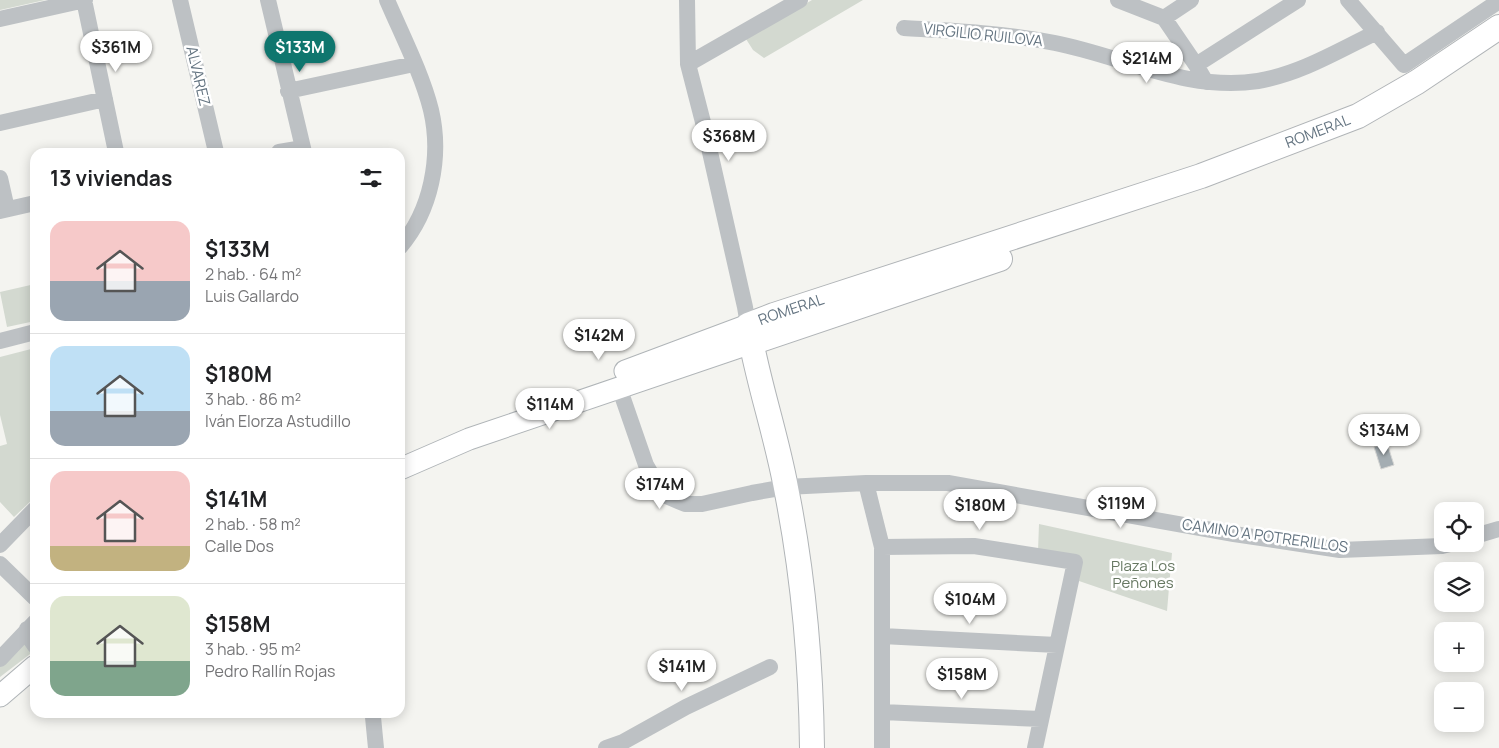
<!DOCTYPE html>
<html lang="es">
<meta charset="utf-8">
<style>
:root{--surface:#fff;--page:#f6f6f6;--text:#202124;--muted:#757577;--line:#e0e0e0;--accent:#0f766e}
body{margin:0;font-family:Manrope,sans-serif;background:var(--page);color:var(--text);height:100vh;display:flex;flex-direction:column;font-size:19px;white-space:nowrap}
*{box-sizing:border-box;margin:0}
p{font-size:16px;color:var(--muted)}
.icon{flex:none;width:28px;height:28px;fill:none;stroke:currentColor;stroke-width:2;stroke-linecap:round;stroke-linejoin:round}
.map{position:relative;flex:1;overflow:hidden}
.details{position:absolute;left:30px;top:148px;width:375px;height:570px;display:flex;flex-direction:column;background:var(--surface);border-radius:15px;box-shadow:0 2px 12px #0003}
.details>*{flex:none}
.buttons{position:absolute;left:1434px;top:502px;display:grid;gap:10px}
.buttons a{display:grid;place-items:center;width:50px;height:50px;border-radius:10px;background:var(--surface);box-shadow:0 2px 12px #0003;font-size:25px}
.price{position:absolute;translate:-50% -42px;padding:0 11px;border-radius:18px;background:#fff;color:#222;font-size:16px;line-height:32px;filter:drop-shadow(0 1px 2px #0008)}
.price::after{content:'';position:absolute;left:50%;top:30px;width:15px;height:11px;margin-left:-8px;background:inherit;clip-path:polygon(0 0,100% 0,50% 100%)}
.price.selected{background:var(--accent);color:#fff}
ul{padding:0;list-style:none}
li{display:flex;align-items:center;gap:15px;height:125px;padding:0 20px}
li+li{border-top:1px solid var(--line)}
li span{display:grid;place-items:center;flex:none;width:140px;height:100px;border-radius:15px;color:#555}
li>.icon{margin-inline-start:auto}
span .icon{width:60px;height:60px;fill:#fffc;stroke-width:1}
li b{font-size:21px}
h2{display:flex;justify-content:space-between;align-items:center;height:60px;padding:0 20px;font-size:21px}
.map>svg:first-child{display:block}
.green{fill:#d3d9d0}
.building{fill:#a4adb2;stroke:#d5d5d3}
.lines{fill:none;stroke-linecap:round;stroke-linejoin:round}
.major-casing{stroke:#b0b5b8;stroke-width:23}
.highway-casing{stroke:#b0b4b7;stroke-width:26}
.minor{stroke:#bdc1c4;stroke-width:16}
.major{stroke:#fff;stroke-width:21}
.highway{stroke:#fff;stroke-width:24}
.labels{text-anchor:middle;stroke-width:5;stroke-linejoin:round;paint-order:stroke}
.street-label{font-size:15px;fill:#647481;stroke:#fff}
.park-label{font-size:15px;fill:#677862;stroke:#fff}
</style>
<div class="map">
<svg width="1499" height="748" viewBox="0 0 1499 748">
<rect width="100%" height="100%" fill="#f4f4f0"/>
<path class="green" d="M 0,0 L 45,0 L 0,10 Z
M 812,0 L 863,0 L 764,58 L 753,50 L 746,39 Z
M 35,284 L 35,321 L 7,327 L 0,292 Z
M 35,348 L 35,497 L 14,517 L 0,502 L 0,446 L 7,444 L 0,415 L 0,357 Z
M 1039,524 L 1172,553 L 1167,611 L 1079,581 L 1081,561 L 1038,551 Z
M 25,639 L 34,651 L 0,677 L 0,665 Z"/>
<path class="building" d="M 1387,443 L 1394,465 L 1381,469 L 1374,447 Z"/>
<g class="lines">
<g class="major-casing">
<path id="major" d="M 625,371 L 748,325
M 400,469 L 469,439 L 751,343
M 0,696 L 35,666"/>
</g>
<g class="highway-casing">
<g id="highway">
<path d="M 751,343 L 1000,259"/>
<path id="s1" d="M 812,748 C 811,661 803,573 786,488 C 776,433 757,380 748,325 L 774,315 L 1201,176 L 1358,116 L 1417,82 L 1499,27"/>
</g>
</g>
<path class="minor" d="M 84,0 L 116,152
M 180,0 L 216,152
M 268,0 L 304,152
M 387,0 C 402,35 422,74 431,110 C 442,157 431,211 400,247
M 687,0 L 688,64 L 705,130 L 745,307 L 748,325
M 1118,0 L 1164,18 L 1196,65 L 1206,82
M 1348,0 L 1404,65 L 1499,1
M 1164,18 L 1191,0
M 0,19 L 85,0
M 904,28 C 954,31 1005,33 1055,43 C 1122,56 1187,92 1258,81 C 1300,74 1338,51 1377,32
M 688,64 L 800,0
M 1196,65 L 1298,0
M 288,91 L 414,64
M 0,123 L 105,99
M 279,152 L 303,148
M 0,178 L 7,209
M 0,211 L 35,203
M 0,341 L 35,332
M 619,387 L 646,465 L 657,484 L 666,496 L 685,504 L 702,504 L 752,493 L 786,487 L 866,483 L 948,483 L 1234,534 L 1340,550 L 1442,546 L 1450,544
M 866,483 L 882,547 L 882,748
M 1475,536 L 1499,529
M 0,545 L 35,509
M 882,547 L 974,546 L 1075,562 L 1035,748
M 0,564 L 35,598
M 27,629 L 31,640 L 35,646
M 882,636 L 1057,645
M 0,659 L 35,622
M 882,712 L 1041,719
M 373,717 L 376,748
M 606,748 L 623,742 L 686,707 L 770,667"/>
<use href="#major" class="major"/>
<use href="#highway" class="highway"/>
</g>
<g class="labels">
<g class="street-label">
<text transform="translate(983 35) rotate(6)" y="5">VIRGILIO RUILOVA</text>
<text transform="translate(198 76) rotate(77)" y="5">ALVAREZ</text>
<text dy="5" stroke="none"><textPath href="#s1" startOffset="1031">ROMERAL</textPath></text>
<text dy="5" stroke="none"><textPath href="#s1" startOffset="475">ROMERAL</textPath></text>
<text transform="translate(1265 536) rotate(8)" y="5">CAMINO A POTRERILLOS</text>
</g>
<g class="park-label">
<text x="1143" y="571">Plaza Los<tspan x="1143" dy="17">Peñones</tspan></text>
</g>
</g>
</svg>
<div class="buttons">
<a><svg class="icon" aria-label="locate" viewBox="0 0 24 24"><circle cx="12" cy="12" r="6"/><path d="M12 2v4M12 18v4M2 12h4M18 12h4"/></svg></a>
<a><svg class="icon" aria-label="layers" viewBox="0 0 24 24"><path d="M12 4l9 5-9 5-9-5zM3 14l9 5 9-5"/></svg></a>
<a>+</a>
<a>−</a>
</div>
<b class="price" style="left:116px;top:73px">$361M</b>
<b class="price selected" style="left:300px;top:73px">$133M</b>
<b class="price" style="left:1147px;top:84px">$214M</b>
<b class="price" style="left:729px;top:162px">$368M</b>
<b class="price" style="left:599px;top:361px">$142M</b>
<b class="price" style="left:550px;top:430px">$114M</b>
<b class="price" style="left:1384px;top:456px">$134M</b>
<b class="price" style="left:660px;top:510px">$174M</b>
<b class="price" style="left:1121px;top:529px">$119M</b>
<b class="price" style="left:980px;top:531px">$180M</b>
<b class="price" style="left:970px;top:625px">$104M</b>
<b class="price" style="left:682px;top:692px">$141M</b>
<b class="price" style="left:962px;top:700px">$158M</b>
<section class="details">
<h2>13 viviendas<svg class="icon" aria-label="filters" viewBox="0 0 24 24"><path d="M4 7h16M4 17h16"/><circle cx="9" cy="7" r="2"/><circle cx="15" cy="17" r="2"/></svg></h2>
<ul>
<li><span style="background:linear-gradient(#f6c9c9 60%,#9aa5b1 0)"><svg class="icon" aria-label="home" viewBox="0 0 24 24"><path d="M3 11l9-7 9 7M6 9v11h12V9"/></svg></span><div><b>$133M</b><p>2 hab. · 64 m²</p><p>Luis Gallardo</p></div></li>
<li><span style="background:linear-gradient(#bfe0f5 65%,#9aa5b1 0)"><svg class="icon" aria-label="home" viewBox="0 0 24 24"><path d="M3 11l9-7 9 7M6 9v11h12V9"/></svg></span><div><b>$180M</b><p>3 hab. · 86 m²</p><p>Iván Elorza Astudillo</p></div></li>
<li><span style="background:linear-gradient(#f6c9c9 75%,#c2b280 0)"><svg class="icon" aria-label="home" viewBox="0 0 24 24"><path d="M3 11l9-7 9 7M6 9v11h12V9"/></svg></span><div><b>$141M</b><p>2 hab. · 58 m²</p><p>Calle Dos</p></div></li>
<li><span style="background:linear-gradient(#dfe7d0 65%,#7fa58c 0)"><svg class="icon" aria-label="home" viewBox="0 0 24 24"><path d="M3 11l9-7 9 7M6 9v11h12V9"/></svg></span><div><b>$158M</b><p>3 hab. · 95 m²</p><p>Pedro Rallín Rojas</p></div></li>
</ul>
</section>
</div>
